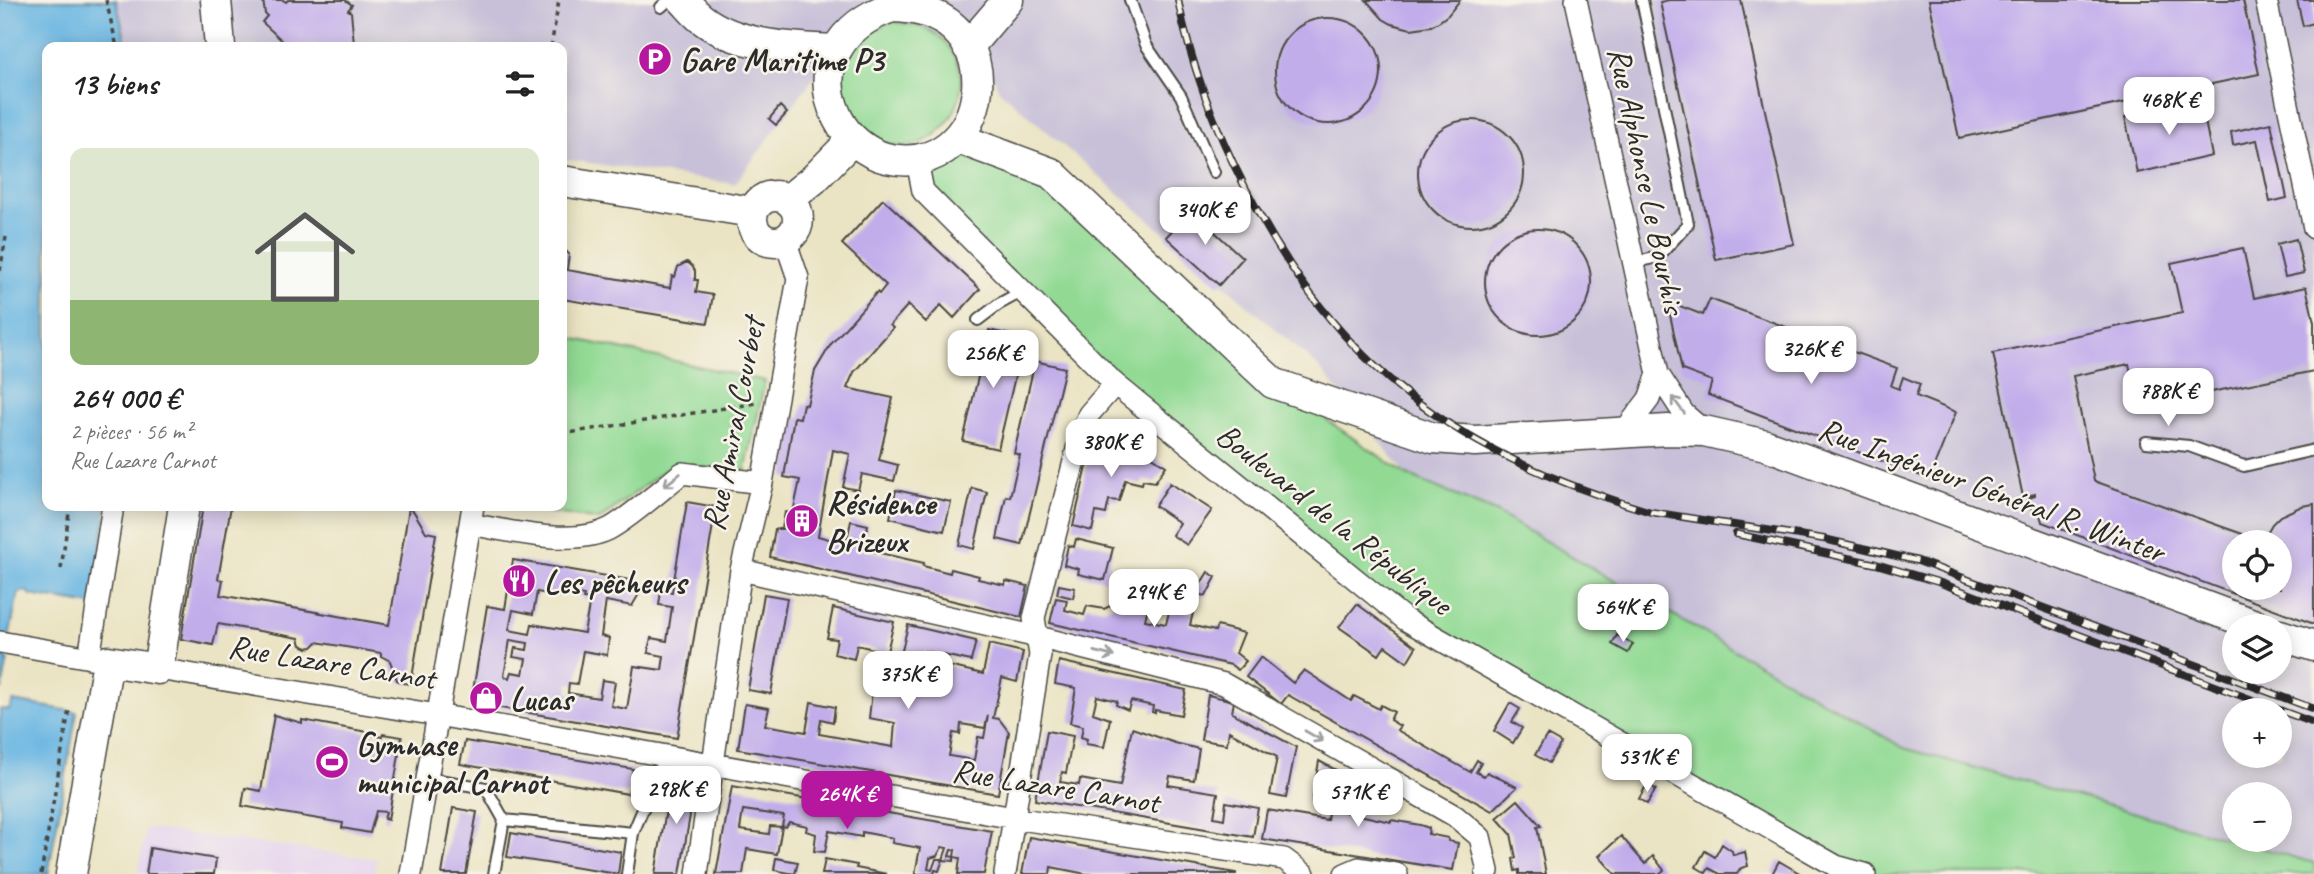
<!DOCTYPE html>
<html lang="fr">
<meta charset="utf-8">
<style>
:root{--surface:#fff;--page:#f2f2f2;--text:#222;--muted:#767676;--line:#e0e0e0;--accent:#b5179e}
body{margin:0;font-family:Caveat,sans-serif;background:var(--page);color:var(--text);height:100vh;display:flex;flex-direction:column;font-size:26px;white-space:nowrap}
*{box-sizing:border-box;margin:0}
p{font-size:23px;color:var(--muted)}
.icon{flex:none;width:38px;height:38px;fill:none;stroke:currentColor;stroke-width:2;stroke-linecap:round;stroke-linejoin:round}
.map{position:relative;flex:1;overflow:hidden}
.drawer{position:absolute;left:42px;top:42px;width:525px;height:469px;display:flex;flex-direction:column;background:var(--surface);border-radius:14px;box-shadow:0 4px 18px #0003}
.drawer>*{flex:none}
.tools{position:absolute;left:2222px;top:530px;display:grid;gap:14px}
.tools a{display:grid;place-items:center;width:70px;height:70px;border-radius:50%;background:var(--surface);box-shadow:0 4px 18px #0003;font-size:35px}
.price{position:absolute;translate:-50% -60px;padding:0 16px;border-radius:14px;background:#fff;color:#222;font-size:23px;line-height:46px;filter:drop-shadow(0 2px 4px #0008)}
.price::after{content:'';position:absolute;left:50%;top:42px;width:21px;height:16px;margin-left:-10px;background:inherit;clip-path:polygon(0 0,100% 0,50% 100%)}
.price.active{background:var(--accent);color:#fff}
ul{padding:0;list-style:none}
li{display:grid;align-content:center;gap:14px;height:371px;padding:0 28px}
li+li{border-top:2px solid var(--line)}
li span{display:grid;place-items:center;height:217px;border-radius:14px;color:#555}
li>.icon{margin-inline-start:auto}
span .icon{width:126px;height:126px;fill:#fffc;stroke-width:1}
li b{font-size:30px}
h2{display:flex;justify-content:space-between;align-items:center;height:84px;padding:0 28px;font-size:30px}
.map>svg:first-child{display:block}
.built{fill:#e5d3f0}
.industrial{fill:#c7c0d8;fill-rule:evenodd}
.green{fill:#92da94;stroke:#5e8260;stroke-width:2}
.water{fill:#69b6e2;stroke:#4a7086;stroke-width:2}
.building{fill:#c2adeb;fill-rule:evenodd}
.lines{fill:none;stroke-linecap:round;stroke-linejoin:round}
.lane-casing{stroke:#484742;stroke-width:14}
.street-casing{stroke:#484742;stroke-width:24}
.secondary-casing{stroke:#484742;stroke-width:33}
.path{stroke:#484742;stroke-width:3.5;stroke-dasharray:5 5;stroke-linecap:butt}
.lane{stroke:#fff;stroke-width:10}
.street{stroke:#fff;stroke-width:21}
.secondary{stroke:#fff;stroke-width:30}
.rail-casing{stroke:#2b2b2b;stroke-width:8}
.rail{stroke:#f7f3e8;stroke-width:5;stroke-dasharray:16;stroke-linecap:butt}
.oneway{stroke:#a0a0a0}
.labels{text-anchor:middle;stroke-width:5;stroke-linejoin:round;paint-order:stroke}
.poi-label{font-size:33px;font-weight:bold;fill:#2b2b2b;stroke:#f7f3e8;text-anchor:start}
.street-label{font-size:33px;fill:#2b2b2b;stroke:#f7f3e8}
</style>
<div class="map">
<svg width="2314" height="874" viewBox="0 0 2314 874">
<rect width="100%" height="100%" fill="#f7f3e8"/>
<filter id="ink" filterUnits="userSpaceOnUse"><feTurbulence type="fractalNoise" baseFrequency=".0143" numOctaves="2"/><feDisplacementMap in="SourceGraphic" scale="14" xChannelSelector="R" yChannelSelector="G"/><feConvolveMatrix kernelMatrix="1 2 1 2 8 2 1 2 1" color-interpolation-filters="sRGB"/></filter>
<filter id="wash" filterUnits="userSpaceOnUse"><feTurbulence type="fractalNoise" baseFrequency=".00686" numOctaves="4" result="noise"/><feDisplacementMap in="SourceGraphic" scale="28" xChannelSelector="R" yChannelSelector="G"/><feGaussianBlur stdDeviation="1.57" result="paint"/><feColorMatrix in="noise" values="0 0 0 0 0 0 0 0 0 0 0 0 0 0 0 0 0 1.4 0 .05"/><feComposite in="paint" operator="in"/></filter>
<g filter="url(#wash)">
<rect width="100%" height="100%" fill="#ebe4c4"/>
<path class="built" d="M 146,828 L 377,859 L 374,874 L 138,874 Z"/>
<path class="industrial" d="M 116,0 L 2314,0 L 2314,863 L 1904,748 L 1495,512 L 1407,475 L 1318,366 L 998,89 L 994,78 L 958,33 L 834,50 L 735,184 L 562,159 L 562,47 L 127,47 ZM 2235,542 L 2280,542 L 2280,588 L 2235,588 ZM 2235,626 L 2280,626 L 2280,672 L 2235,672 ZM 2235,710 L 2280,710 L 2280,756 L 2235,756 ZM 2235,794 L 2280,794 L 2280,840 L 2235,840 Z"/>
<path class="green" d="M 895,22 C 905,24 917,25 927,29 C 936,32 946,42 951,50 C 986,101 924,173 872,136 C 866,132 855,126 851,120 C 845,107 843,91 839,78 L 856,41 L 888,23 Z
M 957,138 L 1051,173 L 1273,383 L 1407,475 L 1495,512 L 1904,748 L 2314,863 L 2314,874 L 1865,874 L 1406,620 L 1115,384 L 923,191 L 917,161 Z
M 562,336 L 765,381 L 745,472 L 673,464 L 599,520 L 511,506 L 562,506 Z"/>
<path class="water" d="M 0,0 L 116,0 L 127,47 L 47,47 L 47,506 L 107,506 L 93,605 L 31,595 L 26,591 L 18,593 L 5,658 L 8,659 L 2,689 L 0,690 Z
M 13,701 L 77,712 L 48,874 L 0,874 L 0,709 L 9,710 Z"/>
<g id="blocks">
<path class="building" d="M 263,0 L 283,0 L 286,2 L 288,0 L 345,0 L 352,5 L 348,10 L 351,12 L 354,44 L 351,47 L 289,47 L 262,22 L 267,16 L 265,14 Z
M 1366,0 L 1460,0 L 1448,15 L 1440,21 L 1431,26 L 1411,29 L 1392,24 L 1383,19 Z
M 1669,0 L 1741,0 L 1794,244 L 1716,260 L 1660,2 Z
M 1929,0 L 2243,0 L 2259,74 L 1959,138 Z
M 2297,0 L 2314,0 L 2314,23 L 2303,26 Z
M1275 71a53 53 0 1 1 106 0a53 53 0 1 1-106 0Z
M 2201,101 L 2212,156 L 2137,173 L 2125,117 Z
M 780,106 L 787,113 L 776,125 L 769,119 Z
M1418 173a53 53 0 1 1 106 0a53 53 0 1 1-106 0Z
M 2271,123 L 2287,198 L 2270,202 L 2257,140 L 2233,145 L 2231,132 Z
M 883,199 L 980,289 L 954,318 L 941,305 L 926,322 L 908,305 L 890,325 L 893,328 L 854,372 L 847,388 L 893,398 L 879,460 L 898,465 L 894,481 L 862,474 L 858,490 L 843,487 L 850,454 L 833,450 L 818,536 L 846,544 L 851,521 L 868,525 L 862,549 L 924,563 L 923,566 L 950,573 L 951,569 L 979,576 L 978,579 L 1005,585 L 1006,581 L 1028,586 L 1021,617 L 770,557 L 775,529 L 782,529 L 785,512 L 793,513 L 800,480 L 784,477 L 794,417 L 800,418 L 803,404 L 807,405 L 815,371 L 831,344 L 877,292 L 879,294 L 886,285 L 842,244 Z
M 1191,210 L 1243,258 L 1219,285 L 1166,237 Z
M1485 282a53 53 0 1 1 106 0a53 53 0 1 1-106 0Z
M 2296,239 L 2304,273 L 2285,277 L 2277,244 Z
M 562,247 L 569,254 L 567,270 L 670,288 L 672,276 L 675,277 L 678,267 L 687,262 L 692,266 L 695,271 L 695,280 L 698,280 L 696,292 L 713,295 L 708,323 L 562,299 Z
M 2243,248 L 2254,298 L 2306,287 L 2314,322 L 2314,371 L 2138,407 L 2129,364 L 2073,376 L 2094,481 L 2262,541 L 2272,524 L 2280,516 L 2302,506 L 2314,504 L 2314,624 L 2042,522 L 2038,506 L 2031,508 L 2029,498 L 2035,496 L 2035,494 L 2023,497 L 1993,353 L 2182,313 L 2171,263 ZM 2235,542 L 2280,542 L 2280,588 L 2235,588 Z
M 1710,299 L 1897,368 L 1891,386 L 1899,389 L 1903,377 L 1920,384 L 1916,396 L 1956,412 L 1929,479 L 1708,395 L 1712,381 L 1682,370 L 1667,301 L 1703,315 Z
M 989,330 L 1024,338 L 998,449 L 963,441 Z
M 1035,361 L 1065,368 L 1022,545 L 997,539 L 1006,496 L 1010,497 L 1020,455 L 1014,453 Z
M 1093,441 L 1149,455 L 1166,466 L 1155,482 L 1143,480 L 1142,484 L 1125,480 L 1119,501 L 1109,500 L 1106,514 L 1096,512 L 1092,531 L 1073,526 Z
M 1170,483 L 1212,510 L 1187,545 L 1172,535 L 1180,523 L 1155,506 Z
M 972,488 L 987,492 L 974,549 L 959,545 Z
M 896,490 L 951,502 L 944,531 L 890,518 Z
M 687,502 L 716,507 L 677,738 L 471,703 L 487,606 L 505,609 L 513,560 L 636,581 L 634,593 L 639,594 L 632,606 L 606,601 L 601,636 L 609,638 L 607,655 L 583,651 L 577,684 L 569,683 L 568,693 L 599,698 L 602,680 L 615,682 L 611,706 L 627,709 L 634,666 L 662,670 L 664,656 L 648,653 L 649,646 L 651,638 L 667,641 L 672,607 L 659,605 L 661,591 L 672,592 ZM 537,592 L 559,596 L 560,592 L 584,596 L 583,599 L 590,600 L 584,633 L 532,624 L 530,634 L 509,630 L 513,610 L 533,614 ZM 510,640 L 528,643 L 527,650 L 515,648 L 513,657 L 526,659 L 523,674 L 511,672 L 509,678 L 504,676 Z
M 203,506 L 231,506 L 218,579 L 223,580 L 220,595 L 389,625 L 409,508 L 414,512 L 426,532 L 436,534 L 411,684 L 403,683 L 397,680 L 390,661 L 381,656 L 381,653 L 317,642 L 312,647 L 307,648 L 301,645 L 299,638 L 218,624 L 213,645 L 181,639 Z
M 1076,539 L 1113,548 L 1105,580 L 1078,574 L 1079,569 L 1064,565 L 1068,545 L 1074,547 Z
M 1208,572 L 1216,577 L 1206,596 L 1197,594 L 1200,585 Z
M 1138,584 L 1143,586 L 1140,592 L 1151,594 L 1145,620 L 1166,624 L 1170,608 L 1193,613 L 1190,625 L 1215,631 L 1217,626 L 1244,633 L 1236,653 L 1246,661 L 1238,670 L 1231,665 L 1050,623 L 1056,598 L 1067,600 L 1065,610 L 1084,615 L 1087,606 L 1104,609 L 1116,603 L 1119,597 L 1132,600 Z
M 1059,585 L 1075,588 L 1073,598 L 1057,594 Z
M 764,594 L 787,598 L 771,694 L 748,690 Z
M 1357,604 L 1416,647 L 1407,662 L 1385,646 L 1379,655 L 1339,627 Z
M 833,608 L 894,622 L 887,652 L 901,655 L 908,625 L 976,641 L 971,661 L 925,651 L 923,660 L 983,674 L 989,644 L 1023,652 L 1017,682 L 1002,678 L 993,718 L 999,719 L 1009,732 L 998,794 L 738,749 L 745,704 L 769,708 L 765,725 L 806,732 L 811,702 L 835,707 L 833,722 L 821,719 L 819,734 L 893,747 L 895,723 L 869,718 L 877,650 L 857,645 L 854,659 L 834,654 L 837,639 L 827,638 ZM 988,715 L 984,738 L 978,737 L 974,760 L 949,756 L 953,733 L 960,734 L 961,724 L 985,728 Z
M 1617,635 L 1633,644 L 1628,653 L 1612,644 Z
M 1261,657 L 1293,683 L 1304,670 L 1351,701 L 1354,696 L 1379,709 L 1381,705 L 1394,712 L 1390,720 L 1400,726 L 1397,730 L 1470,772 L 1477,760 L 1481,763 L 1476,772 L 1484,776 L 1487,772 L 1517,787 L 1492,811 L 1288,695 L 1281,704 L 1246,677 Z
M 1059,661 L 1186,690 L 1181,715 L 1155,710 L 1155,713 L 1152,712 L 1153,706 L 1131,701 L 1128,710 L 1116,705 L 1117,701 L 1097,696 L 1093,713 L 1110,719 L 1104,747 L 1086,744 L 1087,739 L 1081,737 L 1083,726 L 1070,723 L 1076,688 L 1055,684 Z
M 1208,695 L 1234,701 L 1232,713 L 1296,747 L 1286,798 L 1270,795 L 1277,757 L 1229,731 L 1227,744 L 1201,740 Z
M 1510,703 L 1520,709 L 1512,722 L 1522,728 L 1513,743 L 1494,731 Z
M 274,715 L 302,723 L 302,720 L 373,733 L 373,735 L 377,736 L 382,737 L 383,734 L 402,737 L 388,820 L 384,819 L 386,812 L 376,811 L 370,833 L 342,828 L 343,823 L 242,806 L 245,788 L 261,791 Z
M 1132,728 L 1175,743 L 1199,749 L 1194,780 L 1170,776 L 1168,785 L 1218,793 L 1214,817 L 1224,819 L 1226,802 L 1258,808 L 1253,837 L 1035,800 L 1047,731 L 1073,736 L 1066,773 L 1062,772 L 1060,782 L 1079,785 L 1080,779 L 1120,786 Z
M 1547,735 L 1561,743 L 1549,763 L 1535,755 Z
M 465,741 L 633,769 L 628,794 L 460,764 Z
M 1319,761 L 1351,778 L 1345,812 L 1391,822 L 1391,820 L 1420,825 L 1429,828 L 1428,834 L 1448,838 L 1448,841 L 1458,843 L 1453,870 L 1262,839 L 1267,810 L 1327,820 L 1329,805 L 1312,802 Z
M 672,776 L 696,780 L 680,874 L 655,874 Z
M 1647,784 L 1656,789 L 1647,804 L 1639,799 Z
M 732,786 L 992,831 L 984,874 L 958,874 L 960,858 L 954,857 L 955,850 L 951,850 L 949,856 L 954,857 L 954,861 L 943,860 L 947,848 L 942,847 L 937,856 L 930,858 L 928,869 L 932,870 L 936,859 L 943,859 L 939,871 L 935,870 L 934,874 L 915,874 L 920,848 L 892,843 L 893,838 L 862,832 L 862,837 L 829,831 L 825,852 L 814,851 L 816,834 L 806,831 L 807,826 L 789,822 L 786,827 L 782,826 L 784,816 L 743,810 L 740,830 L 769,834 L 770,826 L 782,827 L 777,854 L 747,849 L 743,874 L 716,874 Z
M 1518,800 L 1541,826 L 1537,827 L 1546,874 L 1519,874 L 1519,870 L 1515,871 L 1513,859 L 1516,858 L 1511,834 L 1497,818 Z
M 453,808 L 477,812 L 466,874 L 442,874 Z
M 511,833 L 621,852 L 618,874 L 507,857 Z
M 1621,836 L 1645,864 L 1653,856 L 1664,870 L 1659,874 L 1615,874 L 1599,856 Z
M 1029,837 L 1236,873 L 1236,874 L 1086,874 L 1051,867 L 1050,874 L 1022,874 Z
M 1722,844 L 1732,851 L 1733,855 L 1745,852 L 1748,866 L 1741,868 L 1737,874 L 1720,874 L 1709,868 L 1706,873 L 1696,867 L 1705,851 L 1715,857 Z
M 150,848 L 216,859 L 214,874 L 146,874 Z
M 776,858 L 798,862 L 795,874 L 774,870 Z
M 825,859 L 857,865 L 856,868 L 887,874 L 822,874 Z
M 1779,861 L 1801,874 L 1772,874 Z"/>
</g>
</g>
<g filter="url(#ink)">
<use href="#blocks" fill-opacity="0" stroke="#484742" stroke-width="2"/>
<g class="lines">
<g class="lane-casing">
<path id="lane" d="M 1130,0 L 1146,45 L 1181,96 L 1214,172
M 661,7 L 669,0
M 1633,263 L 1658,257 L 1688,224 L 1642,0
M 978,320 L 999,304 L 1023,291
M 2146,442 L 2189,446 L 2244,466 L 2314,450
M 427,778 L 486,788 L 504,820 L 633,833
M 494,874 L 504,820
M 627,874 L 633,833 L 665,756"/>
</g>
<g class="street-casing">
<path id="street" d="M 1576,0 L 1658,374 L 1684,414 L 1704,431
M 2266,0 L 2314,228
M 917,161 L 923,191 L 1115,384 L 1406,620 L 1836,866 L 1865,874
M 1623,433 L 1649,399 L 1658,374
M 470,524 C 509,531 573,547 609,529 C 631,517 662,489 682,473 L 762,483
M 741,570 L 1038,637 L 1224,684 L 1455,816 L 1480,837 L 1488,871 L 1486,874
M 0,642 L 102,660
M 89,658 L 113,506
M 158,669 L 437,715 L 1014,818 L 1284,859 L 1304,874
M 411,874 L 473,506
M 697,874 L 741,570 L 762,483 L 798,278 L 785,240
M 1005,874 L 1040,655 L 1034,618 L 1082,430 L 1089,414 L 1115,384
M 1345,874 L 1359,868 L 1397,874"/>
</g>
<g class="secondary-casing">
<path id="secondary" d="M 216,0 L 220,47
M 683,0 C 689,6 695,14 702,19 C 736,46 793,48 834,50
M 892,7 C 1021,8 991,183 886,158 C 866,153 847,137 838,119 C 812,67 842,24 892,7 Z
M 968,47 L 1008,0
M 957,138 L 1051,173 L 1273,383 L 1433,438 L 1475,441 L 1668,430 L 1704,431 L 1766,445 L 2258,626
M 562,181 L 752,212
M752 219a23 23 0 1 1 46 0a23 23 0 1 1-46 0Z
M 789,199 L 814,179 L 853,139
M 2280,635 L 2314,646
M 71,874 L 108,661 L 158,669 L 184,506"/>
</g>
<path class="path" d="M 106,0 L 117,47
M 551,47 L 559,0
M 0,271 L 6,237
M 562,434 L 757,403
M 61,569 L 70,506
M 41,874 L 69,710"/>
<use href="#lane" class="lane"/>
<use href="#street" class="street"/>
<use href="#secondary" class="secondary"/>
<g class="rail-casing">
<path id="rail" d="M 1178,0 C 1191,66 1215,129 1246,189 C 1338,370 1459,455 1651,512 L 1824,539 L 1918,561 L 2314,709
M 1736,534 L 1876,564 L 1938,582 L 2314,723"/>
</g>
<use href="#rail" class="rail"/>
</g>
<defs><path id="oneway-shaft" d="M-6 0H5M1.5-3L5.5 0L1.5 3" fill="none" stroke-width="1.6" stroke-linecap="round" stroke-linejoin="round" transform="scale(1.75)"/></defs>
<g class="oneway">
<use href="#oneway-shaft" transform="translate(1678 405) rotate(-127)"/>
<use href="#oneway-shaft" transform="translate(672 480) rotate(142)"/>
<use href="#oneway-shaft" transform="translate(1104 654) rotate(14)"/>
<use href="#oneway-shaft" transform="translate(1314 736) rotate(30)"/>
</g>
</g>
<defs>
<g id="parking-disc" transform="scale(1.75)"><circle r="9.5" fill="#b5179e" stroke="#f7f3e8"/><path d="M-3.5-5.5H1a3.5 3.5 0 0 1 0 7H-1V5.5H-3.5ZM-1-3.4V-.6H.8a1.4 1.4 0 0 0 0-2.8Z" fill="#fff"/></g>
<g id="building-disc" transform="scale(1.75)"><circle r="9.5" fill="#b5179e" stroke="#f7f3e8"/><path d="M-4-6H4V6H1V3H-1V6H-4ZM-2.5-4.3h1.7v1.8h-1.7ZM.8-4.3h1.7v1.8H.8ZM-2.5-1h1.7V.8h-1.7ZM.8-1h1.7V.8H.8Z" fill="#fff"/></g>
<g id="restaurant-disc" transform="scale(1.75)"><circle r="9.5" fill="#b5179e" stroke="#f7f3e8"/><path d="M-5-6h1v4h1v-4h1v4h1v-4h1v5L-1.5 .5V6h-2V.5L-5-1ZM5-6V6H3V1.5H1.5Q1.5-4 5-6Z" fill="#fff"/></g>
<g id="shop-disc" transform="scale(1.75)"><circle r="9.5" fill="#b5179e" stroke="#f7f3e8"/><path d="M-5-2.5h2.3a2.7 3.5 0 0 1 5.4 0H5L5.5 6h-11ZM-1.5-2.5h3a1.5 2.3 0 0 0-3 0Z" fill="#fff"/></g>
<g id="stadium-disc" transform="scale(1.75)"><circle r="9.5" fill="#b5179e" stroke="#f7f3e8"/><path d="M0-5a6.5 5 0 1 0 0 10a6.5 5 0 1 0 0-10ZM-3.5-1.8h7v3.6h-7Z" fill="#fff"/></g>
</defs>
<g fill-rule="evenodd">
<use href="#parking-disc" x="655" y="59"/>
<use href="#building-disc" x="802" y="521"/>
<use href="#restaurant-disc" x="519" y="581"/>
<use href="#shop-disc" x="486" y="698"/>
<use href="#stadium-disc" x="332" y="762"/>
</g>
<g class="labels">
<g class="poi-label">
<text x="680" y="71">Gare Maritime P3</text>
<text x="826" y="514">Résidence<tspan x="826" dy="38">Brizeux</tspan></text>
<text x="544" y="593">Les pêcheurs</text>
<text x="510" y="710">Lucas</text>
<text x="356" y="755">Gymnase<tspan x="356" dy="38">municipal Carnot</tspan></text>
</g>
<g class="street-label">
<text transform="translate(1648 180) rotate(78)" y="12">Rue Alphonse Le Bourhis</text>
<text transform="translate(732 424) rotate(-79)" y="12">Rue Amiral Courbet</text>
<text transform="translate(1992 489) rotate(20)" y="12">Rue Ingénieur Général R. Winter</text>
<text transform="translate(1335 518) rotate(38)" y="12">Boulevard de la République</text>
<text transform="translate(332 661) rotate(9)" y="12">Rue Lazare Carnot</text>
<text transform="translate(1056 785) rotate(9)" y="12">Rue Lazare Carnot</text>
</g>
</g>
</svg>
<div class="tools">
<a><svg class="icon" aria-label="locate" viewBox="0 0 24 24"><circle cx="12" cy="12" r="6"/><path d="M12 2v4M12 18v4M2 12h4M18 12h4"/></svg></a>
<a><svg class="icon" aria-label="layers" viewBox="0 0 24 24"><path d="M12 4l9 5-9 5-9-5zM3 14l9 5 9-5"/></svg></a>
<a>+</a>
<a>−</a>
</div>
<b class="price" style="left:2169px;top:137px">468K €</b>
<b class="price" style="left:1205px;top:247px">340K €</b>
<b class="price" style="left:1811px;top:386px">326K €</b>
<b class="price" style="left:993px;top:390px">256K €</b>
<b class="price" style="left:2168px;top:428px">788K €</b>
<b class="price" style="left:1111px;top:479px">380K €</b>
<b class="price" style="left:1154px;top:629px">294K €</b>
<b class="price" style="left:1623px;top:644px">564K €</b>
<b class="price" style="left:908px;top:711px">375K €</b>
<b class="price" style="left:1647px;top:794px">531K €</b>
<b class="price" style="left:676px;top:826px">298K €</b>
<b class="price" style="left:1358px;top:829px">571K €</b>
<b class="price active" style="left:847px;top:831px">264K €</b>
<section class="drawer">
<h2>13 biens<svg class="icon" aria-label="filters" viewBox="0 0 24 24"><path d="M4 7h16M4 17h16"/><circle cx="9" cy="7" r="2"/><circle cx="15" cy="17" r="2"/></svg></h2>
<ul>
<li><span style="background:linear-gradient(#dfe7d0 70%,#8fb573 0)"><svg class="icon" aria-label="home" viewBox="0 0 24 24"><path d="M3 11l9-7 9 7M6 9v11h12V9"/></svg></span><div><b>264 000 €</b><p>2 pièces · 56 m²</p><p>Rue Lazare Carnot</p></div></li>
</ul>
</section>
</div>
